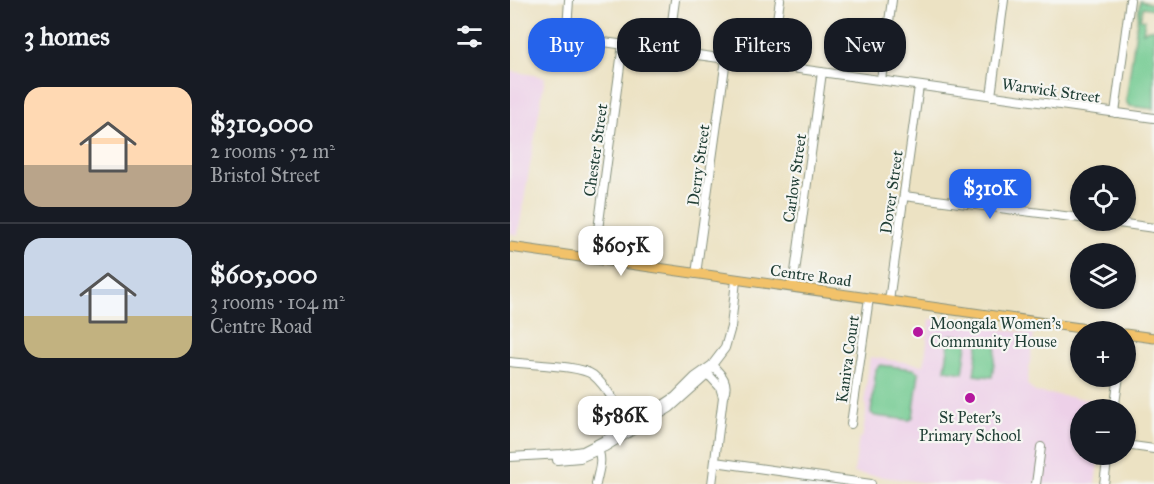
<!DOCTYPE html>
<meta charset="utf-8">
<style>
:root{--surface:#171b24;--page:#242831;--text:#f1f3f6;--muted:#9ea1a6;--line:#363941;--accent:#2563eb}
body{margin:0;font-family:"IM FELL Great Primer",serif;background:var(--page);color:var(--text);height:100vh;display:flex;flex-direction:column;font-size:22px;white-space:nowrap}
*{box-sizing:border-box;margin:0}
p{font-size:20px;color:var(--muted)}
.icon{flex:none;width:33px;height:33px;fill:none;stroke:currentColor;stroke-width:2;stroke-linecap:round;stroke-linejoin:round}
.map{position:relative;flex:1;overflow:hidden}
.drawer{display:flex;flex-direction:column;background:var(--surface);width:510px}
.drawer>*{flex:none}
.guide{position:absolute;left:18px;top:18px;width:536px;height:54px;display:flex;gap:12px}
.tools{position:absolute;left:560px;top:165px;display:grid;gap:12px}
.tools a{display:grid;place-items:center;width:66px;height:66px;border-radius:50%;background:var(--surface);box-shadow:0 2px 4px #0004;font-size:30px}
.price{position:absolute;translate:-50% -51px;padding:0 14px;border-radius:12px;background:#fff;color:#222;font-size:20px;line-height:39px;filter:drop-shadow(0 2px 3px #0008)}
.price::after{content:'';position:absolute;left:50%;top:36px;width:18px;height:14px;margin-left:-9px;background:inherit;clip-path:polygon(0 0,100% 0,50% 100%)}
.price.on{background:var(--accent);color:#fff}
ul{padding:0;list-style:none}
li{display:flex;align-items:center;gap:18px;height:150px;padding:0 24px}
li+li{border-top:2px solid var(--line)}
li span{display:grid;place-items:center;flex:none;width:168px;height:120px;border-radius:18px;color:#555}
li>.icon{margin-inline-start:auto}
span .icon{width:72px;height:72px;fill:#fffc;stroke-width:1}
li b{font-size:26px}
h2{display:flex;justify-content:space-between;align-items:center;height:72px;padding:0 24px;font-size:26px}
.tag{padding:0 21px;border-radius:24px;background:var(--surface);box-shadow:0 2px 4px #0004;font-size:21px;line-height:54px}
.tag.on{background:var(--accent);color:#fff}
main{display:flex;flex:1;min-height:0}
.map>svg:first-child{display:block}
.built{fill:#edd0e8}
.green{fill:#70c98f;stroke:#488362;stroke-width:1.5}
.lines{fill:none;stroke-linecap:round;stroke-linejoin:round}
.minor-casing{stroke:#86907c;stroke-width:10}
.major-casing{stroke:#86907c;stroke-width:11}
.minor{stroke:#fff;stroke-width:8}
.major{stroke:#f2c26a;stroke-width:9}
.poi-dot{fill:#b5179e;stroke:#f6f6f2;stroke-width:2}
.labels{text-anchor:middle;stroke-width:4.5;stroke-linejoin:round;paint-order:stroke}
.street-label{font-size:16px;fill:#1f3d34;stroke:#f6f6f2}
.poi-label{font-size:16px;fill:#1f3d34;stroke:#f6f6f2;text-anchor:start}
</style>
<main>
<section class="drawer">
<h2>3 homes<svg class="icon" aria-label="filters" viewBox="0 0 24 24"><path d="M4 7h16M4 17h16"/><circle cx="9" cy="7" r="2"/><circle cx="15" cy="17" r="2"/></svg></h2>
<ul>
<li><span style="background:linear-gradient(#ffd9b3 65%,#b9a48a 0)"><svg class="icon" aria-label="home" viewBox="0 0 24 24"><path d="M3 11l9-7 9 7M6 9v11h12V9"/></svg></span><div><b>$310,000</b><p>2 rooms · 52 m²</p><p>Bristol Street</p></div></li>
<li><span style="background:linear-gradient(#c9d6e8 65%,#c2b280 0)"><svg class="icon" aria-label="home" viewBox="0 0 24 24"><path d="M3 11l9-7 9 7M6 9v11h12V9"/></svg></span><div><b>$605,000</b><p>3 rooms · 104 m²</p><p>Centre Road</p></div></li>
</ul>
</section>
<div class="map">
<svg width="644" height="484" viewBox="0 0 644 484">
<rect width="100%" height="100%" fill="#f6f6f2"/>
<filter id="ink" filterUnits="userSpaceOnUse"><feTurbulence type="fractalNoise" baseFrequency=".0167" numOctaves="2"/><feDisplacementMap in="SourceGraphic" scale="12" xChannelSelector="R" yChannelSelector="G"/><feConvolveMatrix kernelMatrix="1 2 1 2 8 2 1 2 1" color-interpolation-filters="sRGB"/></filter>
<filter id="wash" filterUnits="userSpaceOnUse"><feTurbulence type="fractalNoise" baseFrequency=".008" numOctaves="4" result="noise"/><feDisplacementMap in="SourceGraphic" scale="24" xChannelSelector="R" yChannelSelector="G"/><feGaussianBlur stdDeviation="1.35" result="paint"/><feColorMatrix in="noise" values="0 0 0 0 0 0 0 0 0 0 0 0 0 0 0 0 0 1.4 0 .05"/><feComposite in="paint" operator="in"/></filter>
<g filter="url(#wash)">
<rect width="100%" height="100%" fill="#ece2c3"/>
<path class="built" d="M 0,71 L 35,77 L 8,235 L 0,233 Z
M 420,319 L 524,334 L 517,384 L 525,392 L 597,402 L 596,409 L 570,410 L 570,454 L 589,455 L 585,484 L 425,484 L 344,473 L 349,437 L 352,438 L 356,414 L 355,394 L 360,357 L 414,365 Z"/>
<path class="green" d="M 630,1 L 644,4 L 644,9 L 633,7 L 630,19 L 635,20 L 633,32 L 638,29 L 644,29 L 644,109 L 619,106 L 616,101 Z
M 440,335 L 458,337 L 453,373 L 435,370 Z
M 469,339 L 487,341 L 482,377 L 464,375 Z
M 370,365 L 404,369 L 409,373 L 403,417 L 400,420 L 365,416 L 361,413 L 366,369 Z"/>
</g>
<g filter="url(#ink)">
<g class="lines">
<g class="minor-casing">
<path id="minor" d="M 59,0 L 57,29 L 62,36 L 72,39 L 644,118
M 158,51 L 165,0
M 260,65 L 270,0
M 371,80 L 382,0
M 481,96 L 494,0
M 605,113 L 620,0
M 394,196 L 570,218
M 587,220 L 644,228
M 84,259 L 113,44
M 186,274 L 216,59
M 283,287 L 312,72
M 379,301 L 409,86
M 0,362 C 20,365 70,365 83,375 C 93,383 100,395 107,405 C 113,412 121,418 124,427
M 196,372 L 210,387 L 213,397
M 604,410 L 609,376
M 341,424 L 359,298
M 615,445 L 644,449
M 0,457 L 52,454 L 73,451 L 120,427 L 165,397 L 185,377 L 202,365 L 215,348 L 221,327 L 226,280
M 47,460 L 70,458 L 95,447 L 160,408 L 198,374 L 201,366
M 205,462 L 361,484
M 86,484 C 88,472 94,459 87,448
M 202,484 L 213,397 C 220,383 212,375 202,365
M 526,484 L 531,447
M 594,484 L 598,454"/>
</g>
<g class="major-casing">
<path id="major" d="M 0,247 L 598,332
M 615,334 L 644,338"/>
</g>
<use href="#minor" class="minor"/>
<use href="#major" class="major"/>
</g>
</g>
<g class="poi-dot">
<circle cx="408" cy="332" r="6"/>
<circle cx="460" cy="398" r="6"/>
</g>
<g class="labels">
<g class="street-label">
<text transform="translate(541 90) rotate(8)" y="6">Warwick Street</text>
<text transform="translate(85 150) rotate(-82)" y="6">Chester Street</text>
<text transform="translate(188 165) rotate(-82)" y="6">Derry Street</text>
<text transform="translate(284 178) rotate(-82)" y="6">Carlow Street</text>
<text transform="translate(381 192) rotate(-82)" y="6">Dover Street</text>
<text transform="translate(301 275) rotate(8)" y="6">Centre Road</text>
<text transform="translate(337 359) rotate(-82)" y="6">Kaniva Court</text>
</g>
<g class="poi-label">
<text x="420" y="329">Moongala Women's<tspan x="420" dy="18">Community House</tspan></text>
<text x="460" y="423" text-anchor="middle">St Peter's<tspan x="460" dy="18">Primary School</tspan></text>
</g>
</g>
</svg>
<div class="tools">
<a><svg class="icon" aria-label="locate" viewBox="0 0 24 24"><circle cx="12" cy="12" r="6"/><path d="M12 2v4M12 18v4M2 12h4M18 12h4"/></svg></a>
<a><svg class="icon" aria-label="layers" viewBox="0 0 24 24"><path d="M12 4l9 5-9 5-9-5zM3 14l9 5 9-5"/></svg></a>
<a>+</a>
<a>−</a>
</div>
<b class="price on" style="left:480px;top:220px">$310K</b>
<b class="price" style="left:111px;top:277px">$605K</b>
<b class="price" style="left:110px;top:447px">$586K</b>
<div class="guide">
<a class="tag on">Buy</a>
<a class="tag">Rent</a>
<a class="tag">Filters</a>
<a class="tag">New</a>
</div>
</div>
</main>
